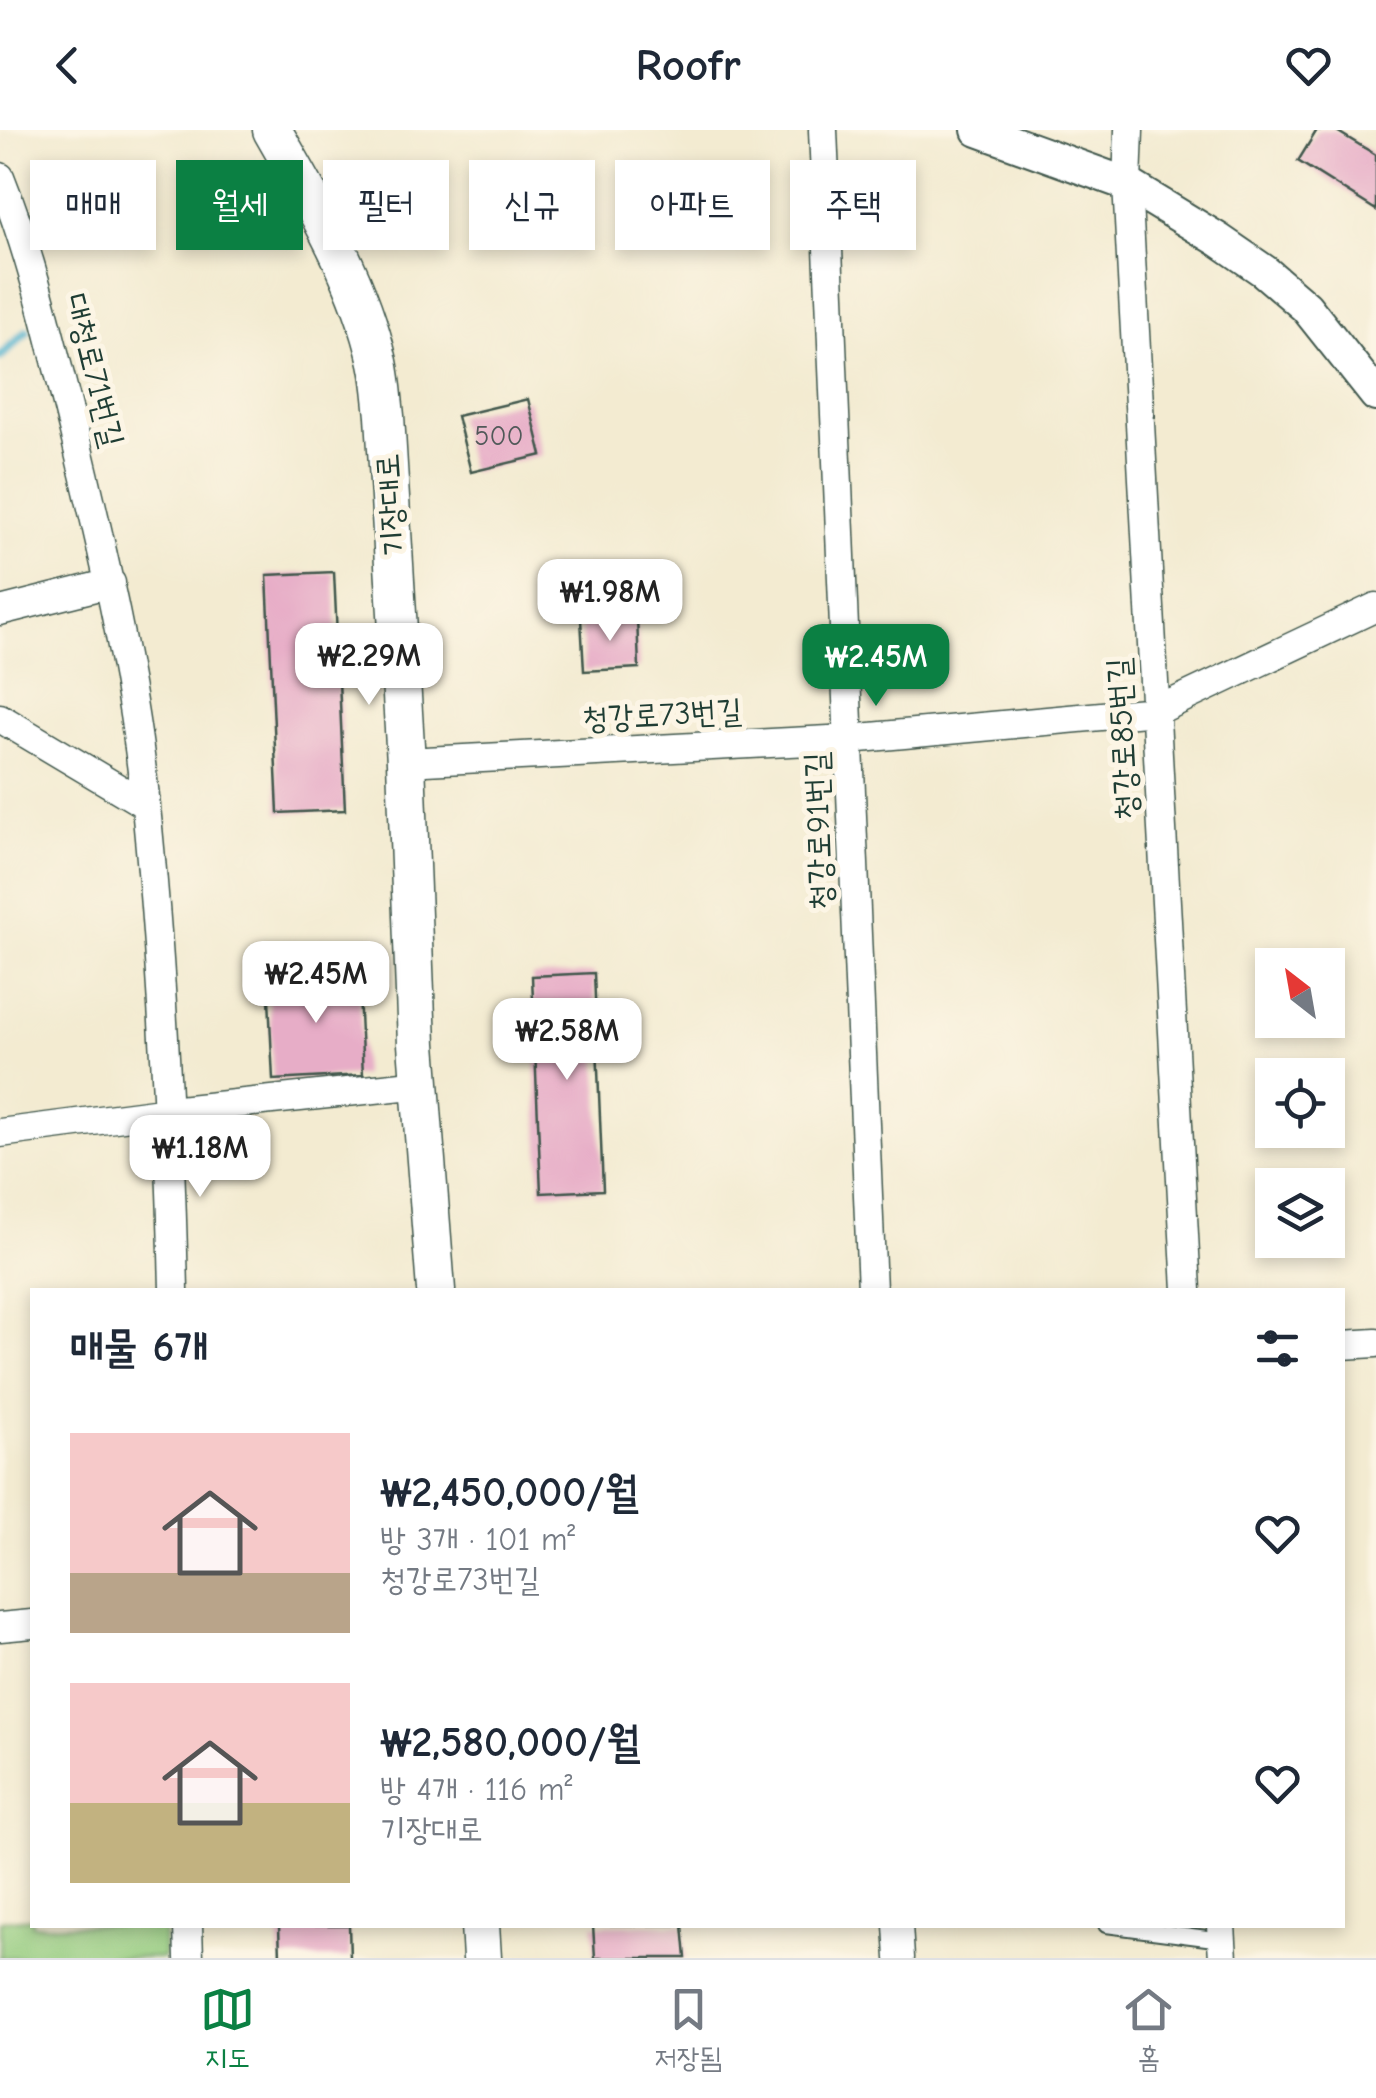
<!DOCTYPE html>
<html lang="ko">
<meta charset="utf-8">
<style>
:root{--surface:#fff;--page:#f6f6f7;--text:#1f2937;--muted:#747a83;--line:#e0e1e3;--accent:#0b8043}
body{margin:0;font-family:"Comic Neue","Poor Story",sans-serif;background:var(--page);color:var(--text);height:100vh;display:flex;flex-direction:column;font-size:38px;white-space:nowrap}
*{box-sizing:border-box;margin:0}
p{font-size:32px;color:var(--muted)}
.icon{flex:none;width:55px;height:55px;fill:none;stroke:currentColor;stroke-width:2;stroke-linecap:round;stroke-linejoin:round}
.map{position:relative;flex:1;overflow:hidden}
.details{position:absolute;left:30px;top:1158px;width:1315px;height:640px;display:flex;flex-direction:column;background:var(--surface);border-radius:0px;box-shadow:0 5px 15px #0003}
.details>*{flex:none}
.guide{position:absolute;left:30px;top:30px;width:1318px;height:90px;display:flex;gap:20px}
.needle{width:65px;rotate:329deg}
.buttons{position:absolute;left:1255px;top:818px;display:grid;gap:20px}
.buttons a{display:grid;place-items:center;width:90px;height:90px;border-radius:0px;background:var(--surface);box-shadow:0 5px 15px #0003;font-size:50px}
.price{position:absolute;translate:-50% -85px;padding:0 22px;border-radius:20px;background:#fff;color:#222;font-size:32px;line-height:65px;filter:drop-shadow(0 2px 5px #0008)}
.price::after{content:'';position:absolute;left:50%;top:60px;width:30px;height:22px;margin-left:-15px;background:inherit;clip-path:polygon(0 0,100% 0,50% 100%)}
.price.on{background:var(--accent);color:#fff}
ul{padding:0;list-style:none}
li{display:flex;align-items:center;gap:30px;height:250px;padding:0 40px}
li span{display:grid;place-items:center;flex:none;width:280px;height:200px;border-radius:0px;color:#555}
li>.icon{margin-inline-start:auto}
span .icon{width:120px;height:120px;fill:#fffc;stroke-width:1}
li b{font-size:42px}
h2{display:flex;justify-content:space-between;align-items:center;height:120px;padding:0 40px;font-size:42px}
.chip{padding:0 35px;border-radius:0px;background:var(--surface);box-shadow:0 5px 15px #0003;font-size:35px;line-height:90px}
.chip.on{background:var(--accent);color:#fff}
header{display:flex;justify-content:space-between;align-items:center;height:130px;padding:0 40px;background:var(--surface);font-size:45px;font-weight:800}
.tab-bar{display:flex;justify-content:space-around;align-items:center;height:140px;border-top:2px solid var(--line);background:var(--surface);font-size:28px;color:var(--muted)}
.tab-bar a{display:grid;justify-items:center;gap:5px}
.tab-bar .on{color:var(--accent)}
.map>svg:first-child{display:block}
.green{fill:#92ca7d;stroke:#588458;stroke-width:2.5}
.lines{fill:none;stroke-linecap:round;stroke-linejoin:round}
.stream{stroke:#50b2cf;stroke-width:9}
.building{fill:#e7adc7}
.service-casing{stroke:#3f574c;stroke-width:18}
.minor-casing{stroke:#3f574c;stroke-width:31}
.tertiary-casing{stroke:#3f574c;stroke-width:36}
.secondary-casing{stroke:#3f574c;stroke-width:41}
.service{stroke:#fff;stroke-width:14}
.minor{stroke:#fff;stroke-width:28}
.tertiary{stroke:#fff;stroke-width:32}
.secondary{stroke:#fff;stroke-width:38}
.labels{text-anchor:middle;stroke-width:10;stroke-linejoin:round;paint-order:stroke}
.number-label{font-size:28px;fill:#515959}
.street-label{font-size:32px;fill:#1f3d34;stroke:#fcf5e5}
</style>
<header><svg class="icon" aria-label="back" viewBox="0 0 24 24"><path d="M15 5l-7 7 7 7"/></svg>Roofr<svg class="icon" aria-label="heart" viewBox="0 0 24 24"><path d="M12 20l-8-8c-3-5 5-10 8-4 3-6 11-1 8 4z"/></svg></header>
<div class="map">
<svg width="1376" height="1828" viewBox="0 0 1376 1828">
<rect width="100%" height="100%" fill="#fcf5e5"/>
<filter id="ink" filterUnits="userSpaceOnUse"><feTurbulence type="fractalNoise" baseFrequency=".01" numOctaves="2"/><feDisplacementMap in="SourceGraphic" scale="20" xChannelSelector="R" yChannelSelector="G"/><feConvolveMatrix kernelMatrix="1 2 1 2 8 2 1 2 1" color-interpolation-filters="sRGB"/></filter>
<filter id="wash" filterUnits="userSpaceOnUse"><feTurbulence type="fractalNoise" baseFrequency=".0048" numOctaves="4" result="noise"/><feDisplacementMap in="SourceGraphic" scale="40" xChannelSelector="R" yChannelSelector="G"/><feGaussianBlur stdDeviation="2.25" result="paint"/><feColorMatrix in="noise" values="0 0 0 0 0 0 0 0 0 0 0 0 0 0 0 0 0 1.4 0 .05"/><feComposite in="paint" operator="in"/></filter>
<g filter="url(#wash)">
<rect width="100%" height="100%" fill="#f3ebd1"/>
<path class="green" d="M 32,1788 L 32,1795 L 164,1795 L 164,1828 L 0,1828 L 0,1791 Z"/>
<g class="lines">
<path class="stream" d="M 0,227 L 27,201"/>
</g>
<g id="blocks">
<path class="building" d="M 1317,0 L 1335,0 L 1376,25 L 1376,80 L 1298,31 Z
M 528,269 L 542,325 L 471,342 L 457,286 Z
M 334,442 L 345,680 L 278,683 L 267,445 Z
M 637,487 L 639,538 L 584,541 L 581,489 Z
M 358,843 L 363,945 L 273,950 L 268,848 Z
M 594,843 L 603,1060 L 541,1063 L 532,846 Z
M 279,1795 L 349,1795 L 350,1828 L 280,1828 Z
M 593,1795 L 683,1795 L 686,1828 L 595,1828 Z"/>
</g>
</g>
<g filter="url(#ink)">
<use href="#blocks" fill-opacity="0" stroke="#3f574c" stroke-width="2.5"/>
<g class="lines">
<g class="service-casing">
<path id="service" d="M 1106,1795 L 1222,1810"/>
</g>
<g class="minor-casing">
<path id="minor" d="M 823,0 L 872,1160
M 1129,0 L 1127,54 L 1187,1160
M 0,47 C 33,130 52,215 74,302 C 103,422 132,544 145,667 C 162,831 170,996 174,1160
M 0,481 L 111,453
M 0,588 L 146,675
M 406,632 L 849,609 L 1156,581 L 1376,477
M 0,1003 L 169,981 L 421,954
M 1342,1215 L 1376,1213
M 0,1497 L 32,1494
M 188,1795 L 189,1828
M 898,1795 L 900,1828
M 1221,1795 L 1223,1828"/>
</g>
<g class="tertiary-casing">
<path id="tertiary" d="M 978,0 L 1127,54 L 1219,110 L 1264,141 L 1306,177 L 1376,265"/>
</g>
<g class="secondary-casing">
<path id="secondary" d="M 272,0 C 313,72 360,150 378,232 C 382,250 383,268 385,286 L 406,632 L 417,914 L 436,1160
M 480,1795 L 482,1828"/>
</g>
<use href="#service" class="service"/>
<use href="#minor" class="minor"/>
<use href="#tertiary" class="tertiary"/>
<use href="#secondary" class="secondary"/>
</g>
</g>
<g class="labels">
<g class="number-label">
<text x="499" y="315">500</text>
</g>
<g class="street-label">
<text transform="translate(95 240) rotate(76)" y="11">대청로71번길</text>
<text transform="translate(390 375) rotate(-94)" y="11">기장대로</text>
<text transform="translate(662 584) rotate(-3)" y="11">청강로73번길</text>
<text transform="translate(1122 609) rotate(-93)" y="11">청강로85번길</text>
<text transform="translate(818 701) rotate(-92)" y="11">청강로91번길</text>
</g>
</g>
</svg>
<div class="buttons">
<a><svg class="needle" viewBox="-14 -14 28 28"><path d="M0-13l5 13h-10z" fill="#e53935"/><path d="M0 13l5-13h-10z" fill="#747a83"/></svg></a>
<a><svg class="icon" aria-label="locate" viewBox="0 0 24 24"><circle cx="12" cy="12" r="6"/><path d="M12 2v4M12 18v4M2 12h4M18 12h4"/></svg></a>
<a><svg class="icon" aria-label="layers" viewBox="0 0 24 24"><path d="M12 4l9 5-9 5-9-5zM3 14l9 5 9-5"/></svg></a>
</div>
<b class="price" style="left:610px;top:514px">₩1.98M</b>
<b class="price" style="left:369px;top:578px">₩2.29M</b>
<b class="price on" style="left:876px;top:579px">₩2.45M</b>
<b class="price" style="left:316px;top:896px">₩2.45M</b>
<b class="price" style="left:567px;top:953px">₩2.58M</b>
<b class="price" style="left:200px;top:1070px">₩1.18M</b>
<div class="guide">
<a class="chip">매매</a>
<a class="chip on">월세</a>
<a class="chip">필터</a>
<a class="chip">신규</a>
<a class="chip">아파트</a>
<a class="chip">주택</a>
</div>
<section class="details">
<h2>매물 6개<svg class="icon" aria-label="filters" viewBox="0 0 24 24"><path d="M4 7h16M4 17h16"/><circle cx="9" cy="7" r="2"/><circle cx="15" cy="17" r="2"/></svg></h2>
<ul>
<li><span style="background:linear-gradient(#f6c9c9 70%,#b9a48a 0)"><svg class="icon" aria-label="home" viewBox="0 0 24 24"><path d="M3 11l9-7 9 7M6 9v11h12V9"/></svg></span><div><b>₩2,450,000/월</b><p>방 3개 · 101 m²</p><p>청강로73번길</p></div><svg class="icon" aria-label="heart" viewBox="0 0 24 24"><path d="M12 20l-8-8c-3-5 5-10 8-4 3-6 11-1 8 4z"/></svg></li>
<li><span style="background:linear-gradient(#f6c9c9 60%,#c2b280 0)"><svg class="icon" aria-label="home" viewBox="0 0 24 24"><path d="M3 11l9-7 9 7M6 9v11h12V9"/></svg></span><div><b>₩2,580,000/월</b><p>방 4개 · 116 m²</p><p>기장대로</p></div><svg class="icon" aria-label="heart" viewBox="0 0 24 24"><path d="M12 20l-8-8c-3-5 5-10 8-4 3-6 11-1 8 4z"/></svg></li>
</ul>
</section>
</div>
<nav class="tab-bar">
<a class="on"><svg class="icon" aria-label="map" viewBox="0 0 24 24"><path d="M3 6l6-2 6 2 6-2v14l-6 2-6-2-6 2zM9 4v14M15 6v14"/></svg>지도</a>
<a><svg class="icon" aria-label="saved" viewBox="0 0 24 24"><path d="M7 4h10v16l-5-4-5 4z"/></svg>저장됨</a>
<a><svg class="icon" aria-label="home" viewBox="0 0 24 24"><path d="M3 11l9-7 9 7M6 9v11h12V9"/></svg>홈</a>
</nav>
